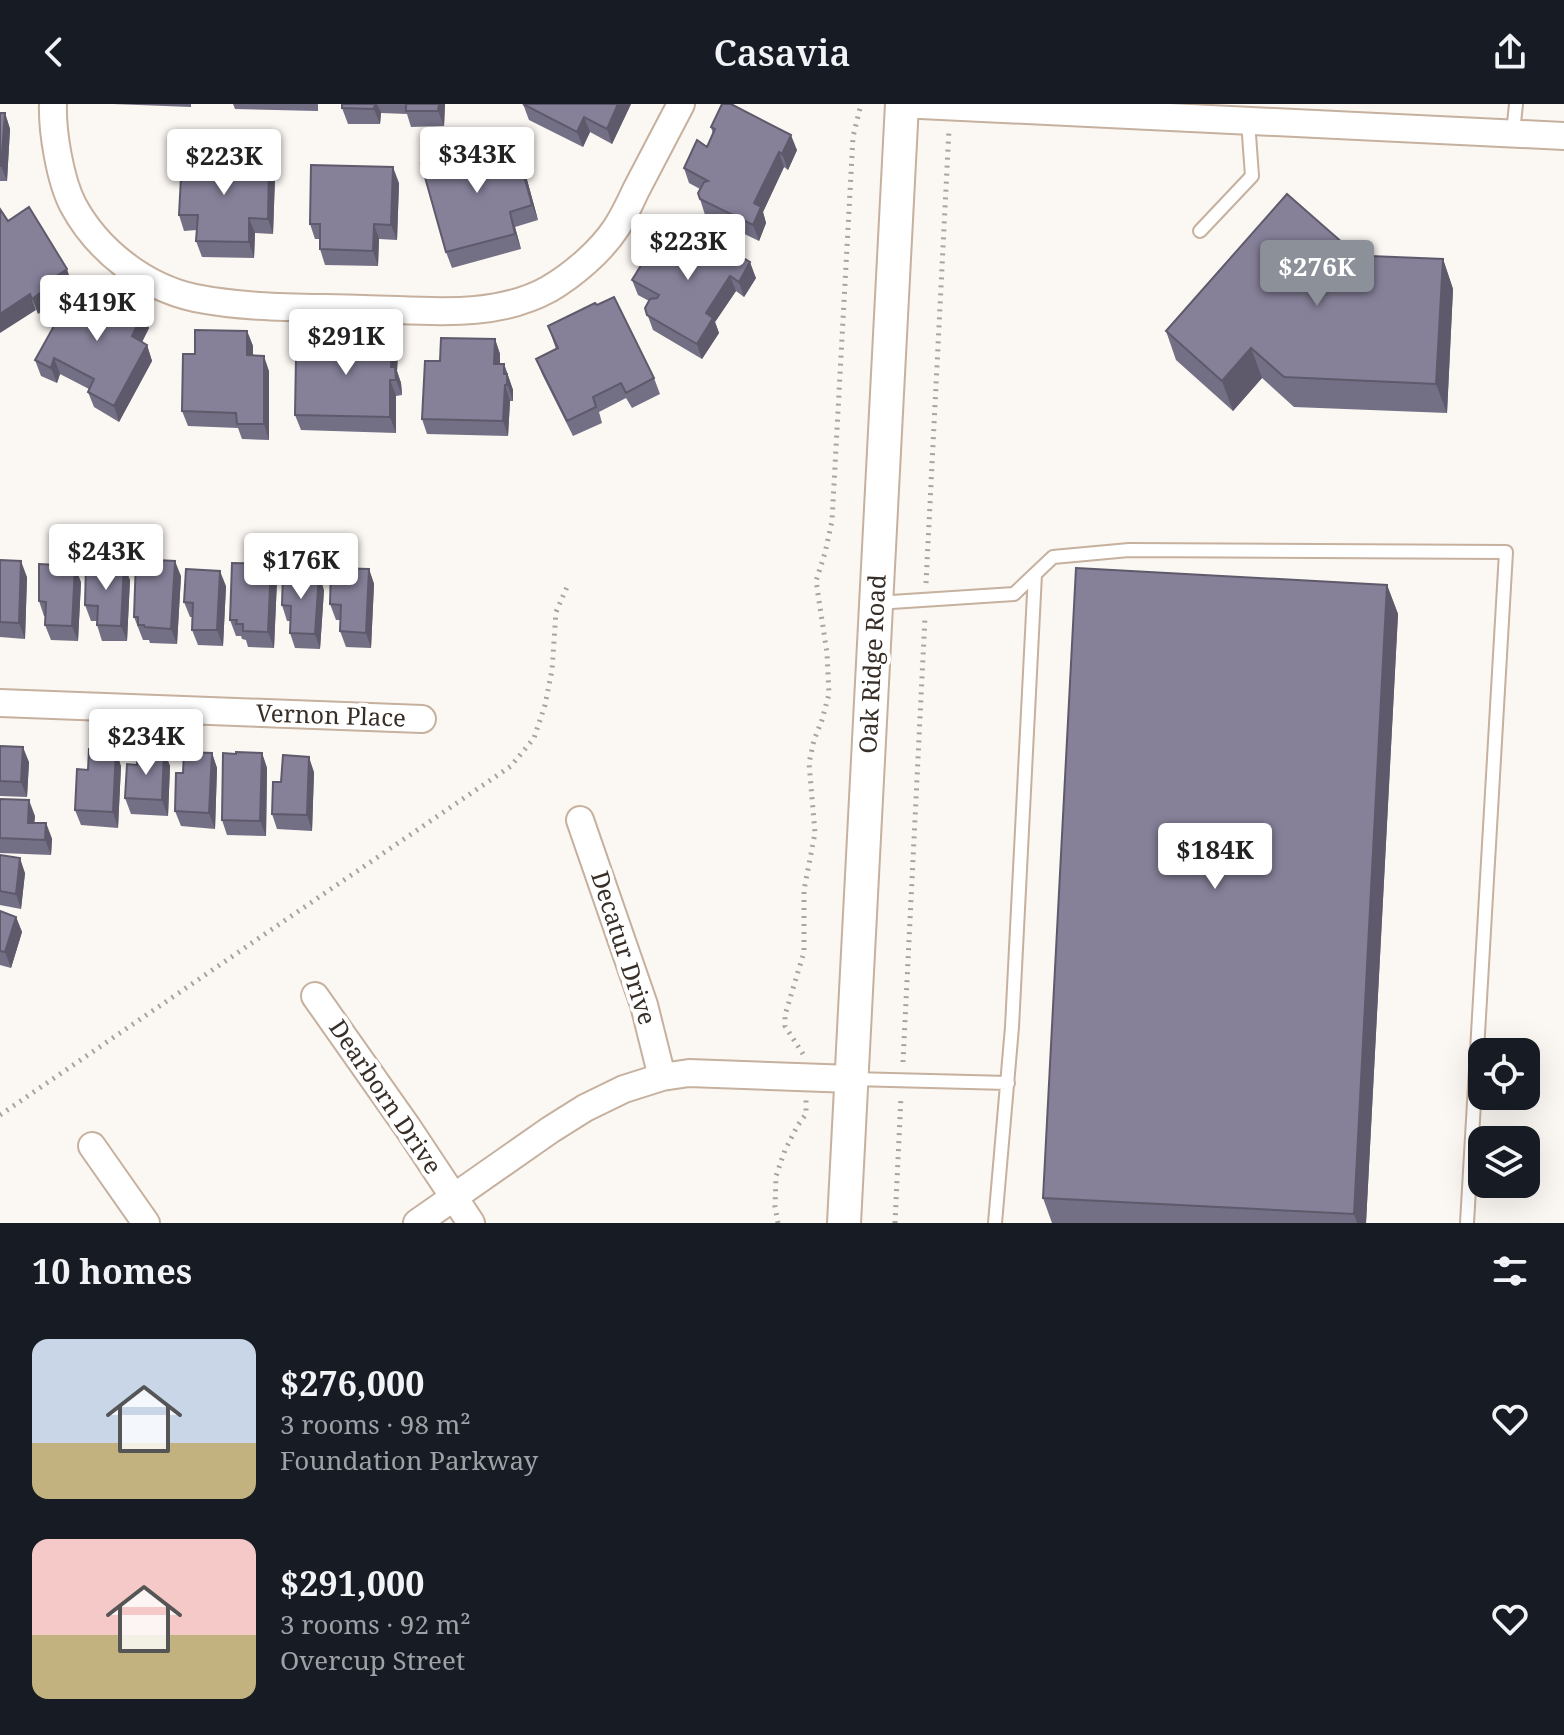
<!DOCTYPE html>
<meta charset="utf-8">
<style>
:root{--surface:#171b24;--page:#242831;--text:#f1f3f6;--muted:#9ea1a6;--accent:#8c9099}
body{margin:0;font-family:"Noto Serif",serif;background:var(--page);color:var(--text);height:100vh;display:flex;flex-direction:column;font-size:30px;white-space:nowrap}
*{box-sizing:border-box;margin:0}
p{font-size:26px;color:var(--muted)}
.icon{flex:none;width:44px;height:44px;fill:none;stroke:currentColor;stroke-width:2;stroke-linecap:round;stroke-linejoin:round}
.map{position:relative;height:1119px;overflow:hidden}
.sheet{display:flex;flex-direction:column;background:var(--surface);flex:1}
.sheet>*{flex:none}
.fabs{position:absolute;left:1468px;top:934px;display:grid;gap:16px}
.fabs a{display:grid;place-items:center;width:72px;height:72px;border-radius:16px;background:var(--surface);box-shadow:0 8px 32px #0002;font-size:40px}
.price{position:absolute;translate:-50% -68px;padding:0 18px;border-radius:8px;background:#fff;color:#222;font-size:26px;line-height:52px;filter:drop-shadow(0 2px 4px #0008)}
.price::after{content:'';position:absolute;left:50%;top:48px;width:24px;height:18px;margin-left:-12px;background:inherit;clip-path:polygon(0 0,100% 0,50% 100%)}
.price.active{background:var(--accent);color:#fff}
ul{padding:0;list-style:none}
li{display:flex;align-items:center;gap:24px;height:200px;padding:0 32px}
li span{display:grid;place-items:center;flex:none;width:224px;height:160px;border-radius:16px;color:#555}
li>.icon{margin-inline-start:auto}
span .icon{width:96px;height:96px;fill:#fffc;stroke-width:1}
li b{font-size:34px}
h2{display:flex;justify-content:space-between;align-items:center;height:96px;padding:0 32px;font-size:34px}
header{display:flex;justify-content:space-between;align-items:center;height:104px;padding:0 32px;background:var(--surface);font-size:36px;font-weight:600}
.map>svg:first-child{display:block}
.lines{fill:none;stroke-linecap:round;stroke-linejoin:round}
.service-casing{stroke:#c6b09e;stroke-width:16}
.minor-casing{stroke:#c6b09e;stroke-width:30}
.tertiary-casing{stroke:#c6b09e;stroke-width:36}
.path{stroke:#a9a39d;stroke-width:5;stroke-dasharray:2 6;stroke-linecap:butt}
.service{stroke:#fff;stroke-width:12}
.minor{stroke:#fff;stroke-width:26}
.tertiary{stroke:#fff;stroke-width:32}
.wall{fill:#736f84}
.shaded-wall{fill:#5e5a6b}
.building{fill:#868199;stroke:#5e5a6b;stroke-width:2}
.labels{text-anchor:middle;stroke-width:8;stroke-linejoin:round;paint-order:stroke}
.street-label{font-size:24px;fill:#372e27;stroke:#fff}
</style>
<header><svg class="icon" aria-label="back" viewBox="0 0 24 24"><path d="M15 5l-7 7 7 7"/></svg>Casavia<svg class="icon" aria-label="share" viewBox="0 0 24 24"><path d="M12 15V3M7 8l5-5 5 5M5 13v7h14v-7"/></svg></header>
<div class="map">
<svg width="1564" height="1119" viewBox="0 0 1564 1119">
<rect width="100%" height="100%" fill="#fbf7f3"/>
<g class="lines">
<g class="service-casing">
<path id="service" d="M 1513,29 L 1516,0
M 1200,127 L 1252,72 L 1248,17
M 876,499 L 1014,490 L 1053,453 L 1129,446 L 1506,448 L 1467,1119
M 852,975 L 1008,979
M 995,1119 L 1012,923 L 1035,470"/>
</g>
<g class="minor-casing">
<path id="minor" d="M 53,0 C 52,27 60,76 73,101 C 97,146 144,183 195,194 C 250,205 308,203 364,205 C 426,206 493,216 549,185 C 573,171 601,147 616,124 C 624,112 630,99 636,86 C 651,57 666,29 681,0
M 900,0 L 1564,32
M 0,599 L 422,615
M 580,716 L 644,901 L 662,973
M 315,892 L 408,1024 L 471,1119
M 92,1042 L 146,1119
M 417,1119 L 550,1026 L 585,1004 L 624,985 L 662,973 L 689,969 L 852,975"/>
</g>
<g class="tertiary-casing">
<path id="tertiary" d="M 844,1119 L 902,0"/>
</g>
<path class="path" d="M 926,479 L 949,25
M 803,950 L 785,922 L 785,911 L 804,848 L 804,786 L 815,729 L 809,659 L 814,636 L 822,616 L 829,590 L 827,549 L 816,477 L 825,449 L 832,417 L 853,33 L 861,0
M 903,958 L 925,513
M 0,1011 L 511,662 L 534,634 L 545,601 L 552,566 L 556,508 L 567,483
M 778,1119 L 775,1103 L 776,1072 L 785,1046 L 798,1021 L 806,1010 L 806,996
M 895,1119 L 901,992"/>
<use href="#service" class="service"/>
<use href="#minor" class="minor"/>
<use href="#tertiary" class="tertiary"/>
</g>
<path class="wall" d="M 113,0 L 191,0 L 191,3 Z
M 233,0 L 318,0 L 318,7 L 235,5 Z
M 342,0 L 445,0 L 444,22 L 411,23 L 407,10 L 381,9 L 380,20 L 348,20 L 342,4 Z
M 523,0 L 631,0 L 612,40 L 590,28 L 583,43 L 529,16 Z
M 0,9 L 5,9 L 10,25 L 7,77 L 0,77 Z
M 711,23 L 797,46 L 788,66 L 784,63 L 763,108 L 766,119 L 759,137 L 705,111 L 700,95 L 700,85 L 689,79 L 684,64 L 707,43 L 713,30 Z
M 514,35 L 520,50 L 538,116 L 515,123 L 521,145 L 452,164 L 446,148 L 456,62 L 486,54 Z
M 269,58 L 275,73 L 273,130 L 255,129 L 254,154 L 202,153 L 196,137 L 197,126 L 184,127 L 179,111 Z
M 399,79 L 397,136 L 379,135 L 378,162 L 325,161 L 320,145 L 320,135 L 315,135 L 310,120 Z
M 685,145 L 756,174 L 744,193 L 736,187 L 715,218 L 719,229 L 702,255 L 653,226 L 645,204 L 649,197 L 638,191 L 632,176 L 650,152 Z
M 1348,151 L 1443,155 L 1453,185 L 1447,309 L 1294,303 L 1262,274 L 1233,307 L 1176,256 L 1166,227 Z
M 85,204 L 143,209 L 149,224 L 142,238 L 147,241 L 152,257 L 119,318 L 94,303 L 88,288 L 89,285 L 60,270 L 57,279 L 41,272 L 35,256 Z
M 548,222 L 654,274 L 660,290 L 632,304 L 626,294 L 599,308 L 602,319 L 573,332 L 542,270 L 536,255 L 556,245 Z
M 247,227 L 253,242 L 253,252 L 269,267 L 269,336 L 242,335 L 238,324 L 188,322 L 182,307 L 195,250 Z
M 393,234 L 398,249 L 397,267 L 401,279 L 402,291 L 396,292 L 396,329 L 301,326 L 295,311 L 318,255 Z
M 495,235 L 500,250 L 500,260 L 504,260 L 513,286 L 513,297 L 510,297 L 508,332 L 427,330 L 422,315 L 440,257 Z
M 0,456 L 27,473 L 25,535 L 0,533 Z
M 369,465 L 374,480 L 371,544 L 346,543 L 340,527 L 341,516 L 336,516 L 330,500 Z
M 181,472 L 177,540 L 150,539 L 149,536 L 143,536 L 134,513 Z
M 130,476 L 127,537 L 102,537 L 97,521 L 97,517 L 91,517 L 85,501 Z
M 277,476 L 274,544 L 248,543 L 246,536 L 242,535 L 241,532 L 236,532 L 230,516 Z
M 81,478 L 78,537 L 51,536 L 45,521 L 45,512 L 44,512 L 39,497 Z
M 1387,481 L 1398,510 L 1366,1119 L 1052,1119 L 1043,1094 Z
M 226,482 L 223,542 L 198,541 L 192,526 L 192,513 L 190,513 L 184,498 Z
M 324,486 L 320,545 L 295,544 L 290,529 L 290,517 L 287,517 L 282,501 Z
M 0,642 L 29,658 L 27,693 L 0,692 Z
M 164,647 L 170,662 L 168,712 L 131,710 L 125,694 L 137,661 Z
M 212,649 L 217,664 L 215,725 L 181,722 L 175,707 L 183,669 Z
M 262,649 L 267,664 L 266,732 L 227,731 L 222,716 L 236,650 Z
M 121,662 L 118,724 L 81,721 L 75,706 L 88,666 Z
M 314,668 L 312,727 L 277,725 L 272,710 L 281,678 Z
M 0,695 L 35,712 L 34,719 L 46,719 L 52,735 L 51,751 L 0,749 Z
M 0,751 L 25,769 L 21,805 L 0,801 Z
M 0,807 L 16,813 L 22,828 L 11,864 L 0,861 Z"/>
<path class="shaded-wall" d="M 375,0 L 377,0 L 381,9 L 380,20 L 374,5 Z
M 439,0 L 445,0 L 444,22 L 438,7 Z
M 618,0 L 631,0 L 612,40 L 607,25 Z
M 5,9 L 10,25 L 7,77 L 1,62 Z
M 584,13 L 590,28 L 583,43 L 577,28 Z
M 791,31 L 797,46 L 788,66 L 782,50 Z
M 514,35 L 520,50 L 538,116 L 532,101 Z
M 779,48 L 784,63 L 763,108 L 766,119 L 759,137 L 753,121 L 754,99 Z
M 269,58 L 275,73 L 273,130 L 268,115 Z
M 393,63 L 399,79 L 397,136 L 391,121 Z
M 510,108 L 515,123 L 521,145 L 515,130 Z
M 249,114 L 255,129 L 254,154 L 249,138 Z
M 374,120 L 379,135 L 378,162 L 373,147 Z
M 1344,140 L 1354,170 L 1339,145 Z
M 1443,155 L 1453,185 L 1447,309 L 1436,280 Z
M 750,158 L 756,174 L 744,193 L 739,178 Z
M 67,165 L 72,180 L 48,197 L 50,202 L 38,210 L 32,195 L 42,182 Z
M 730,172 L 736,187 L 715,218 L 719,229 L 702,255 L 697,240 L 706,209 Z
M 30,190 L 36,206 L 0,229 L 0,210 Z
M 143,209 L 149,224 L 137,248 L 132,232 Z
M 247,227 L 253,242 L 253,267 L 247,251 Z
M 393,234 L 398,249 L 397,267 L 401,279 L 402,291 L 391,263 Z
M 495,235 L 500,250 L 500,275 L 494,260 Z
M 147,241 L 152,257 L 119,318 L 114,302 Z
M 1251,244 L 1262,274 L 1233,307 L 1222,277 Z
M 264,252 L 269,267 L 269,336 L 264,320 Z
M 54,254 L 60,270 L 57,279 L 51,264 Z
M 504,260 L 513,286 L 513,297 L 504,270 Z
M 390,276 L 396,292 L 396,329 L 390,313 Z
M 505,281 L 510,297 L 508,332 L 503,317 Z
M 21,457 L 27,473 L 25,535 L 19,519 Z
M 175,457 L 181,472 L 177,540 L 171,525 Z
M 124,460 L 130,476 L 127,537 L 121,522 Z
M 271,460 L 277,476 L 274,544 L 268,528 Z
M 75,462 L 81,478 L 78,537 L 72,522 Z
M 369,465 L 374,480 L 371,544 L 366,529 Z
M 220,467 L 226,482 L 223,542 L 217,526 Z
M 319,470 L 324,486 L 320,545 L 315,530 Z
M 1387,481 L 1398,510 L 1366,1119 L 1357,1119 L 1354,1110 Z
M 23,643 L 29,658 L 27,693 L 21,678 Z
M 116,646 L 121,662 L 118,724 L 113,708 Z
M 164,647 L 170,662 L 168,712 L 162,696 Z
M 212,649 L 217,664 L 215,725 L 209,709 Z
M 262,649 L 267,664 L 266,732 L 260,717 Z
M 309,653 L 314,668 L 312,727 L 307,711 Z
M 29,696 L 35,712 L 33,734 L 28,719 Z
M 46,719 L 52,735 L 51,751 L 45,736 Z
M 20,754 L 25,769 L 21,805 L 16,790 Z
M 16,813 L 22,828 L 11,864 L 5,848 Z"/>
<path class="building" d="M 342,0 L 375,0 L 374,5 L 342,4 Z
M 406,0 L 439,0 L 438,7 L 406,7 Z
M 523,0 L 618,0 L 607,25 L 584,13 L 577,28 Z
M 722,0 L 731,0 L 791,31 L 782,50 L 779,48 L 754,99 L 761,103 L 753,121 L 700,95 L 698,89 L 704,78 L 708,77 L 684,64 L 697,36 L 707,43 L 715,25 L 711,23 Z
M 0,9 L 5,9 L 1,62 L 0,62 Z
M 514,35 L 532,101 L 510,108 L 515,130 L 446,148 L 421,59 L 452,51 L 454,62 L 486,54 L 483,41 Z
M 182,54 L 269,58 L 268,115 L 249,114 L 249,138 L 196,137 L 198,111 L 179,111 Z
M 311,61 L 393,63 L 391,121 L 374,120 L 373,147 L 320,145 L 320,120 L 310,120 Z
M 1287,90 L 1344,140 L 1339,145 L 1345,151 L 1443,155 L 1436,280 L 1284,273 L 1251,244 L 1222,277 L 1166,227 Z
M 29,103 L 67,165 L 42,182 L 44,186 L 32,195 L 30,190 L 0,210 L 0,105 L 8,117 Z
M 697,126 L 750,158 L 739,178 L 730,172 L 706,209 L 713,214 L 697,240 L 647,211 L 645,204 L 650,195 L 657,194 L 659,191 L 632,176 L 648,150 L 650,152 L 663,131 L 685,145 Z
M 98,184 L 143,209 L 132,232 L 147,241 L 114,302 L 88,288 L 94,275 L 54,254 L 51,264 L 35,256 L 69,195 L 85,204 Z
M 614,193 L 654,274 L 626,289 L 621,279 L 593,293 L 596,303 L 567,317 L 536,255 L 558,244 L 548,222 L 595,199 L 597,201 Z
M 195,226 L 247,227 L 247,251 L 264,252 L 264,320 L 237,320 L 236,309 L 182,307 L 183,250 L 195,250 Z
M 319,228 L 393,234 L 391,263 L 395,263 L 396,276 L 390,276 L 390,313 L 295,311 L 296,253 L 318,255 Z
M 441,234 L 495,235 L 494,260 L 504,260 L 504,270 L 507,270 L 507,281 L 505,281 L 503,317 L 422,315 L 425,257 L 440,257 Z
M 136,455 L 175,457 L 171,525 L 145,523 L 144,521 L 138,521 L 138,513 L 134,513 Z
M 0,456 L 21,457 L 19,519 L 0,518 Z
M 232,459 L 271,460 L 268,528 L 243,527 L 243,520 L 236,520 L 237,516 L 230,516 Z
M 39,460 L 75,462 L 72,522 L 45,521 L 46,498 L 39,497 Z
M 86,460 L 124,460 L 121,522 L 97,521 L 98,502 L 85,501 Z
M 331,464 L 369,465 L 366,529 L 340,527 L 341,501 L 330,500 Z
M 1076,464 L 1387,481 L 1354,1110 L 1043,1094 Z
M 186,465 L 220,467 L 217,526 L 192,526 L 193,499 L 184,498 Z
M 283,468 L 319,470 L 315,530 L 290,529 L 291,502 L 282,501 Z
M 0,642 L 23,643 L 21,678 L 0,677 Z
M 89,645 L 116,646 L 113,708 L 75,706 L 77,665 L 88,666 Z
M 138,647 L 164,647 L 162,696 L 125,694 L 127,660 L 137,661 Z
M 184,648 L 212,649 L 209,709 L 175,707 L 176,669 L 183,669 Z
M 236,648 L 262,649 L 260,717 L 222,716 L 223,649 L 236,650 Z
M 283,651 L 309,653 L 307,711 L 272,710 L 273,678 L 281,678 Z
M 0,695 L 29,696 L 28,719 L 46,719 L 45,736 L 0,734 Z
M 0,751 L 20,754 L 16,790 L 0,787 Z
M 0,807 L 16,813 L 5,848 L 0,847 Z"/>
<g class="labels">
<g class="street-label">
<text transform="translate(873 560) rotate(-87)" y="8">Oak Ridge Road</text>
<text transform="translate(331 612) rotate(2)" y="8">Vernon Place</text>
<text transform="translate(623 844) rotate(72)" y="8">Decatur Drive</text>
<text transform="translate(385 993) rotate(56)" y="8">Dearborn Drive</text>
</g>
</g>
</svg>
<div class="fabs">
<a><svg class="icon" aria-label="locate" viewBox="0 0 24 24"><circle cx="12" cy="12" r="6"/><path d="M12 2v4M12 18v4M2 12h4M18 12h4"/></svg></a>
<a><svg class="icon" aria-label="layers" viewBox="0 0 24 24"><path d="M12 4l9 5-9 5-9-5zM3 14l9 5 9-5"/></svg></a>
</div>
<b class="price" style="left:477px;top:91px">$343K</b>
<b class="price" style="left:224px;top:93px">$223K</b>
<b class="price" style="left:688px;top:178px">$223K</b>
<b class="price active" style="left:1317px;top:204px">$276K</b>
<b class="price" style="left:97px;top:239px">$419K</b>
<b class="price" style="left:346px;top:273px">$291K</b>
<b class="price" style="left:106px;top:488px">$243K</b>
<b class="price" style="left:301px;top:497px">$176K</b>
<b class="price" style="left:146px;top:673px">$234K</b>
<b class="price" style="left:1215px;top:787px">$184K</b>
</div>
<section class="sheet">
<h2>10 homes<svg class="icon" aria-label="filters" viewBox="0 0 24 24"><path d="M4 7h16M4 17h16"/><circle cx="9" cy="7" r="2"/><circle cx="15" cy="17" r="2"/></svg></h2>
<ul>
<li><span style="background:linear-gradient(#c9d6e8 65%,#c2b280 0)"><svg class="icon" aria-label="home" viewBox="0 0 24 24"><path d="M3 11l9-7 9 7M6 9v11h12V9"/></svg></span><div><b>$276,000</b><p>3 rooms · 98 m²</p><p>Foundation Parkway</p></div><svg class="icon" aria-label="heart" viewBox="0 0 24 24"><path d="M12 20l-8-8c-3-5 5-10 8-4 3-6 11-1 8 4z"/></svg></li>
<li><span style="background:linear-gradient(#f6c9c9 60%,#c2b280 0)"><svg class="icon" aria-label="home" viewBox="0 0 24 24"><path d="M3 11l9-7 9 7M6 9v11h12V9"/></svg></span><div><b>$291,000</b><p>3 rooms · 92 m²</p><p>Overcup Street</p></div><svg class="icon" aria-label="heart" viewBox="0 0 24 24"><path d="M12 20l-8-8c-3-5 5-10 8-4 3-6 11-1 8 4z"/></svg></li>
</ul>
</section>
